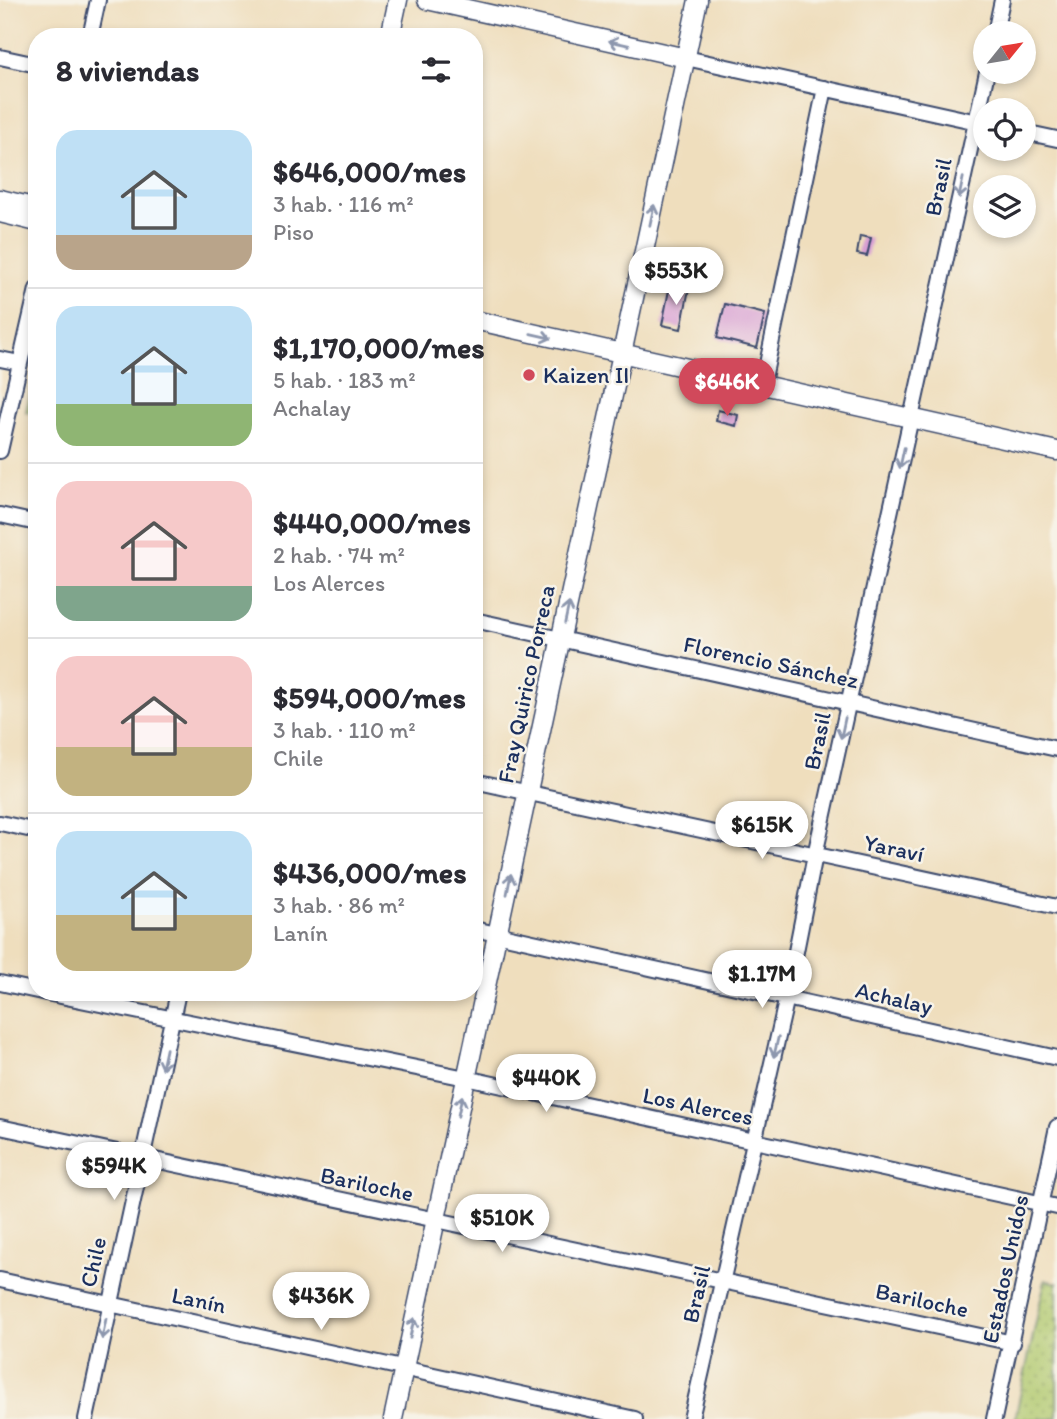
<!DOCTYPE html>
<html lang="es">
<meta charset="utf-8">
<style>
:root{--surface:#fff;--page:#f7f7f7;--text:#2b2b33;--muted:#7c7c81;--line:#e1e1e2;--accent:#d1495b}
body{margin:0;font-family:Itim,sans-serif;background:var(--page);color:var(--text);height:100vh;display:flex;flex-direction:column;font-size:26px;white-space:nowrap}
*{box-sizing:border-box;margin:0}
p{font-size:23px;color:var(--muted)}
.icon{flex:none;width:38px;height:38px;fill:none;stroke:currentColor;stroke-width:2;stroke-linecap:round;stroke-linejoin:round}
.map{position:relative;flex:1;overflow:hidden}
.details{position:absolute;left:28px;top:28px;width:455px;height:973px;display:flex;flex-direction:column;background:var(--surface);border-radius:28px;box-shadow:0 4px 10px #0003}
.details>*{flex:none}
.needle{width:46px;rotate:60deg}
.tools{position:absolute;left:973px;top:21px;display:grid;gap:14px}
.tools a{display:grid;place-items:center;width:63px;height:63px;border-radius:50%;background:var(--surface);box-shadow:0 4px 10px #0003;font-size:35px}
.price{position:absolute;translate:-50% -60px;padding:0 16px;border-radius:24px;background:#fff;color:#222;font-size:23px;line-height:46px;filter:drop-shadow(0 2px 4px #0008)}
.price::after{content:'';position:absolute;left:50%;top:42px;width:21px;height:16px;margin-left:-10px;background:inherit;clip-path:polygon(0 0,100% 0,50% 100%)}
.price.selected{background:var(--accent);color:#fff}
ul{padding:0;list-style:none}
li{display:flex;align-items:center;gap:21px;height:175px;padding:0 28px}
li+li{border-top:2px solid var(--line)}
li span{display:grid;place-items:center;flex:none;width:196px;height:140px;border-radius:21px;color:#555}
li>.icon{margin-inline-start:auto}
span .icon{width:84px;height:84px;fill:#fffc;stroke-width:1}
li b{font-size:30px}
h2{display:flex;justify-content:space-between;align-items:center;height:84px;padding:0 28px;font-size:30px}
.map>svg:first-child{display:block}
.park{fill:url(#park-dots);stroke:#667c66;stroke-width:2}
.pitch{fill:#b1c96e;stroke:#667c66;stroke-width:2}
.building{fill:#d79dd3}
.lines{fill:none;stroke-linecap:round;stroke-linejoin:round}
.minor-casing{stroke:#3b496c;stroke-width:18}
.major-casing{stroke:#3b496c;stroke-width:21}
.minor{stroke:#fff;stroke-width:14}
.major{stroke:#fff;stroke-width:18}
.oneway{stroke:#8d97ae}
.poi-dot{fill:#d1495b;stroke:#f7f3e8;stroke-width:2.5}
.labels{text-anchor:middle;stroke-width:5;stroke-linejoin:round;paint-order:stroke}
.street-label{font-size:23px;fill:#1b2f5e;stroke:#f7f3e8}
.poi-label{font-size:23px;fill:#1b2f5e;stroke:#f7f3e8;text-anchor:start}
</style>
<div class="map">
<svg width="1057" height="1419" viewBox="0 0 1057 1419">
<defs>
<pattern id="park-dots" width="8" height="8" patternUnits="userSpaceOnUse" patternTransform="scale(1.75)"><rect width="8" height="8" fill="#b1c96e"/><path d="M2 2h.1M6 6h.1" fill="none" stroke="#8fa45e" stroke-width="1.8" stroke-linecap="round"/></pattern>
</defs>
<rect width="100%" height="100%" fill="#f7f3e8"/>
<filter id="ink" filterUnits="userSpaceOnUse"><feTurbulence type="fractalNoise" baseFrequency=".0143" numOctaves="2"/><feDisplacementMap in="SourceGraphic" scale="14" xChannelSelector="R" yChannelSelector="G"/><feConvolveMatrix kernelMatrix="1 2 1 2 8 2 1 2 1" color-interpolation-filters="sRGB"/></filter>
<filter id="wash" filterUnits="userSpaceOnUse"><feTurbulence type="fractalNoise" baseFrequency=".00686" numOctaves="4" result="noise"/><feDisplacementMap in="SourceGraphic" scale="28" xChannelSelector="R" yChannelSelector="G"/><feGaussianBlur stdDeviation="1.57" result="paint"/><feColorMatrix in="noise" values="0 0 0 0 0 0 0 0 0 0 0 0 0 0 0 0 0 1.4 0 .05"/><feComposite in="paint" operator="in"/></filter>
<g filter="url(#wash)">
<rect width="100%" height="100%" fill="#efdebd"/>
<path class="park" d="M 1045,1280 L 1057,1283 L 1057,1419 L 1015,1419 Z"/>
<path class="pitch" d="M 37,361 L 37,414 L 26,412 Z"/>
<g id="blocks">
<path class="building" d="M 860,236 L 871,238 L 867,256 L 857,254 Z
M 670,285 L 689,289 L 681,329 L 662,325 Z
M 725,304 L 765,314 L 757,348 L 717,338 Z
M 718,410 L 738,415 L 736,426 L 716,421 Z"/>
</g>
</g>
<g filter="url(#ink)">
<use href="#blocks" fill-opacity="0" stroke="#3b496c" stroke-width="2"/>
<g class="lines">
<g class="minor-casing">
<path id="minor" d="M 995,33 L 1002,0
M 90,37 L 98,0
M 0,57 L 37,65
M 686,58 L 982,123
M 1024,132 L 1057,139
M 0,359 L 20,363
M 763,383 L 825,88
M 0,451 L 37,289
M 0,515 L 37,523
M 474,620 L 1057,749
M 474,781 L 1057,907
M 0,823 L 37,831
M 474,929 L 1057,1058
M 0,983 L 37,991
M 41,992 L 466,1078 L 1057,1207
M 0,1127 L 1013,1343
M 0,1280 L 635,1419
M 86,1419 L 178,992
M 691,1419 L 787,997 L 815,855 L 987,72
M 994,1419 L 1057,1127"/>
</g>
<g class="major-casing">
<path id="major" d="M 427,0 L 686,58
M 390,37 L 398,0
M 0,199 L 37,208
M 0,213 L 37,222
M 474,320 L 1057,451
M 393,1419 L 698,0"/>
</g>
<use href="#minor" class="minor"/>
<use href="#major" class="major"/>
</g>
<defs><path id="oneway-shaft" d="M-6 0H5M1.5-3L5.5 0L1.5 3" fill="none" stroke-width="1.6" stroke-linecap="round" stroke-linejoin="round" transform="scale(1.75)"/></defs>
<g class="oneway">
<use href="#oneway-shaft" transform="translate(619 43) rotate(-167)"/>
<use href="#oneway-shaft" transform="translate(961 188) rotate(102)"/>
<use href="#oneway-shaft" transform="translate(652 215) rotate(-78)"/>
<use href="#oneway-shaft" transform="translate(541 336) rotate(13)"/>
<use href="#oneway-shaft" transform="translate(902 458) rotate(102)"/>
<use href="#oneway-shaft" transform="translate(567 613) rotate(-78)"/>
<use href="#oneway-shaft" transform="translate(843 728) rotate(102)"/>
<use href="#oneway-shaft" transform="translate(509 884) rotate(-79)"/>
<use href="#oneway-shaft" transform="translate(776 1047) rotate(103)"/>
<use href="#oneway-shaft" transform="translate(164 1059) rotate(102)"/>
<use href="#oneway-shaft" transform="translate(460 1106) rotate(-78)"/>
<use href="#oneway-shaft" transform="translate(412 1328) rotate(-78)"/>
<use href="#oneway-shaft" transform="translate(104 1329) rotate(101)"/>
</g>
</g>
<circle class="poi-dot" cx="529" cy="375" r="7"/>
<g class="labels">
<g class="street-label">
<text transform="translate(938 187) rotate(-78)" y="8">Brasil</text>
<text transform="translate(771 662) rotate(12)" y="8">Florencio Sánchez</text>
<text transform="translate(526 684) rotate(-78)" y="8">Fray Quirico Porreca</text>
<text transform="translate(817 741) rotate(-78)" y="8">Brasil</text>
<text transform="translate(894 848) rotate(12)" y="8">Yaraví</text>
<text transform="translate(894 998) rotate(13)" y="8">Achalay</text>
<text transform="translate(698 1106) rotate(12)" y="8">Los Alerces</text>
<text transform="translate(367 1184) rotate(12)" y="8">Bariloche</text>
<text transform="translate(93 1262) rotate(-77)" y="8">Chile</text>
<text transform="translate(1005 1269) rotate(-78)" y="8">Estados Unidos</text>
<text transform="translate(696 1294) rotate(-77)" y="8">Brasil</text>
<text transform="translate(199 1300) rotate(12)" y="8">Lanín</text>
<text transform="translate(922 1300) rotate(12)" y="8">Bariloche</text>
</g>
<g class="poi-label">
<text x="543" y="383">Kaizen II</text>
</g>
</g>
</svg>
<div class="tools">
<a><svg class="needle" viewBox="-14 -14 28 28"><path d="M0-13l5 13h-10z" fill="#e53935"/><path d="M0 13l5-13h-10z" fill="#7c7c81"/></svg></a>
<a><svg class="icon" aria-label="locate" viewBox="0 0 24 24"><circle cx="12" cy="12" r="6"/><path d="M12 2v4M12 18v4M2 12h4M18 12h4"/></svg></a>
<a><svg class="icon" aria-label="layers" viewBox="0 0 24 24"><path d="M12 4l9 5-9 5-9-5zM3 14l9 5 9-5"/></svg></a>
</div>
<b class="price" style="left:676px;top:307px">$553K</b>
<b class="price selected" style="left:727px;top:418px">$646K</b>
<b class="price" style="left:762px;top:861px">$615K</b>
<b class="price" style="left:762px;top:1010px">$1.17M</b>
<b class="price" style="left:546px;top:1114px">$440K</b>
<b class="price" style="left:114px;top:1202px">$594K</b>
<b class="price" style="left:502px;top:1254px">$510K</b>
<b class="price" style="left:321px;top:1332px">$436K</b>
<section class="details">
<h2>8 viviendas<svg class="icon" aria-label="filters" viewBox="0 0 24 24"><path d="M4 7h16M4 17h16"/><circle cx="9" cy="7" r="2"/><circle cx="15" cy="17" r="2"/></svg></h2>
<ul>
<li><span style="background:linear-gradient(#bfe0f5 75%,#b9a48a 0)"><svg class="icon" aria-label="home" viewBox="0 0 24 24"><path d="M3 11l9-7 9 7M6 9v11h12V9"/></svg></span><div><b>$646,000/mes</b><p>3 hab. · 116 m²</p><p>Piso</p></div></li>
<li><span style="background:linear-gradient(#bfe0f5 70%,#8fb573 0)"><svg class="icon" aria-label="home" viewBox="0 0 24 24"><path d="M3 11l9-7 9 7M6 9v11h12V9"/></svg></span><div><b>$1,170,000/mes</b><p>5 hab. · 183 m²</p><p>Achalay</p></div></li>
<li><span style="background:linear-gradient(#f6c9c9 75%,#7fa58c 0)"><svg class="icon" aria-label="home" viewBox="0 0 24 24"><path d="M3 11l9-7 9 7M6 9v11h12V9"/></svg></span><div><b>$440,000/mes</b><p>2 hab. · 74 m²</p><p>Los Alerces</p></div></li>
<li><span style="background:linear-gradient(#f6c9c9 65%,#c2b280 0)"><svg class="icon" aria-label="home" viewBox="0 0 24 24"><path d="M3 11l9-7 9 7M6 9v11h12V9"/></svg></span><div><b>$594,000/mes</b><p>3 hab. · 110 m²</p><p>Chile</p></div></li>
<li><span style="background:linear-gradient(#bfe0f5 60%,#c2b280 0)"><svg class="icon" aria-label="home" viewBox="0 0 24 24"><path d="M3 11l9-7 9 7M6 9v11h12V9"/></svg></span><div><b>$436,000/mes</b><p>3 hab. · 86 m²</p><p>Lanín</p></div></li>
</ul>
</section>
</div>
